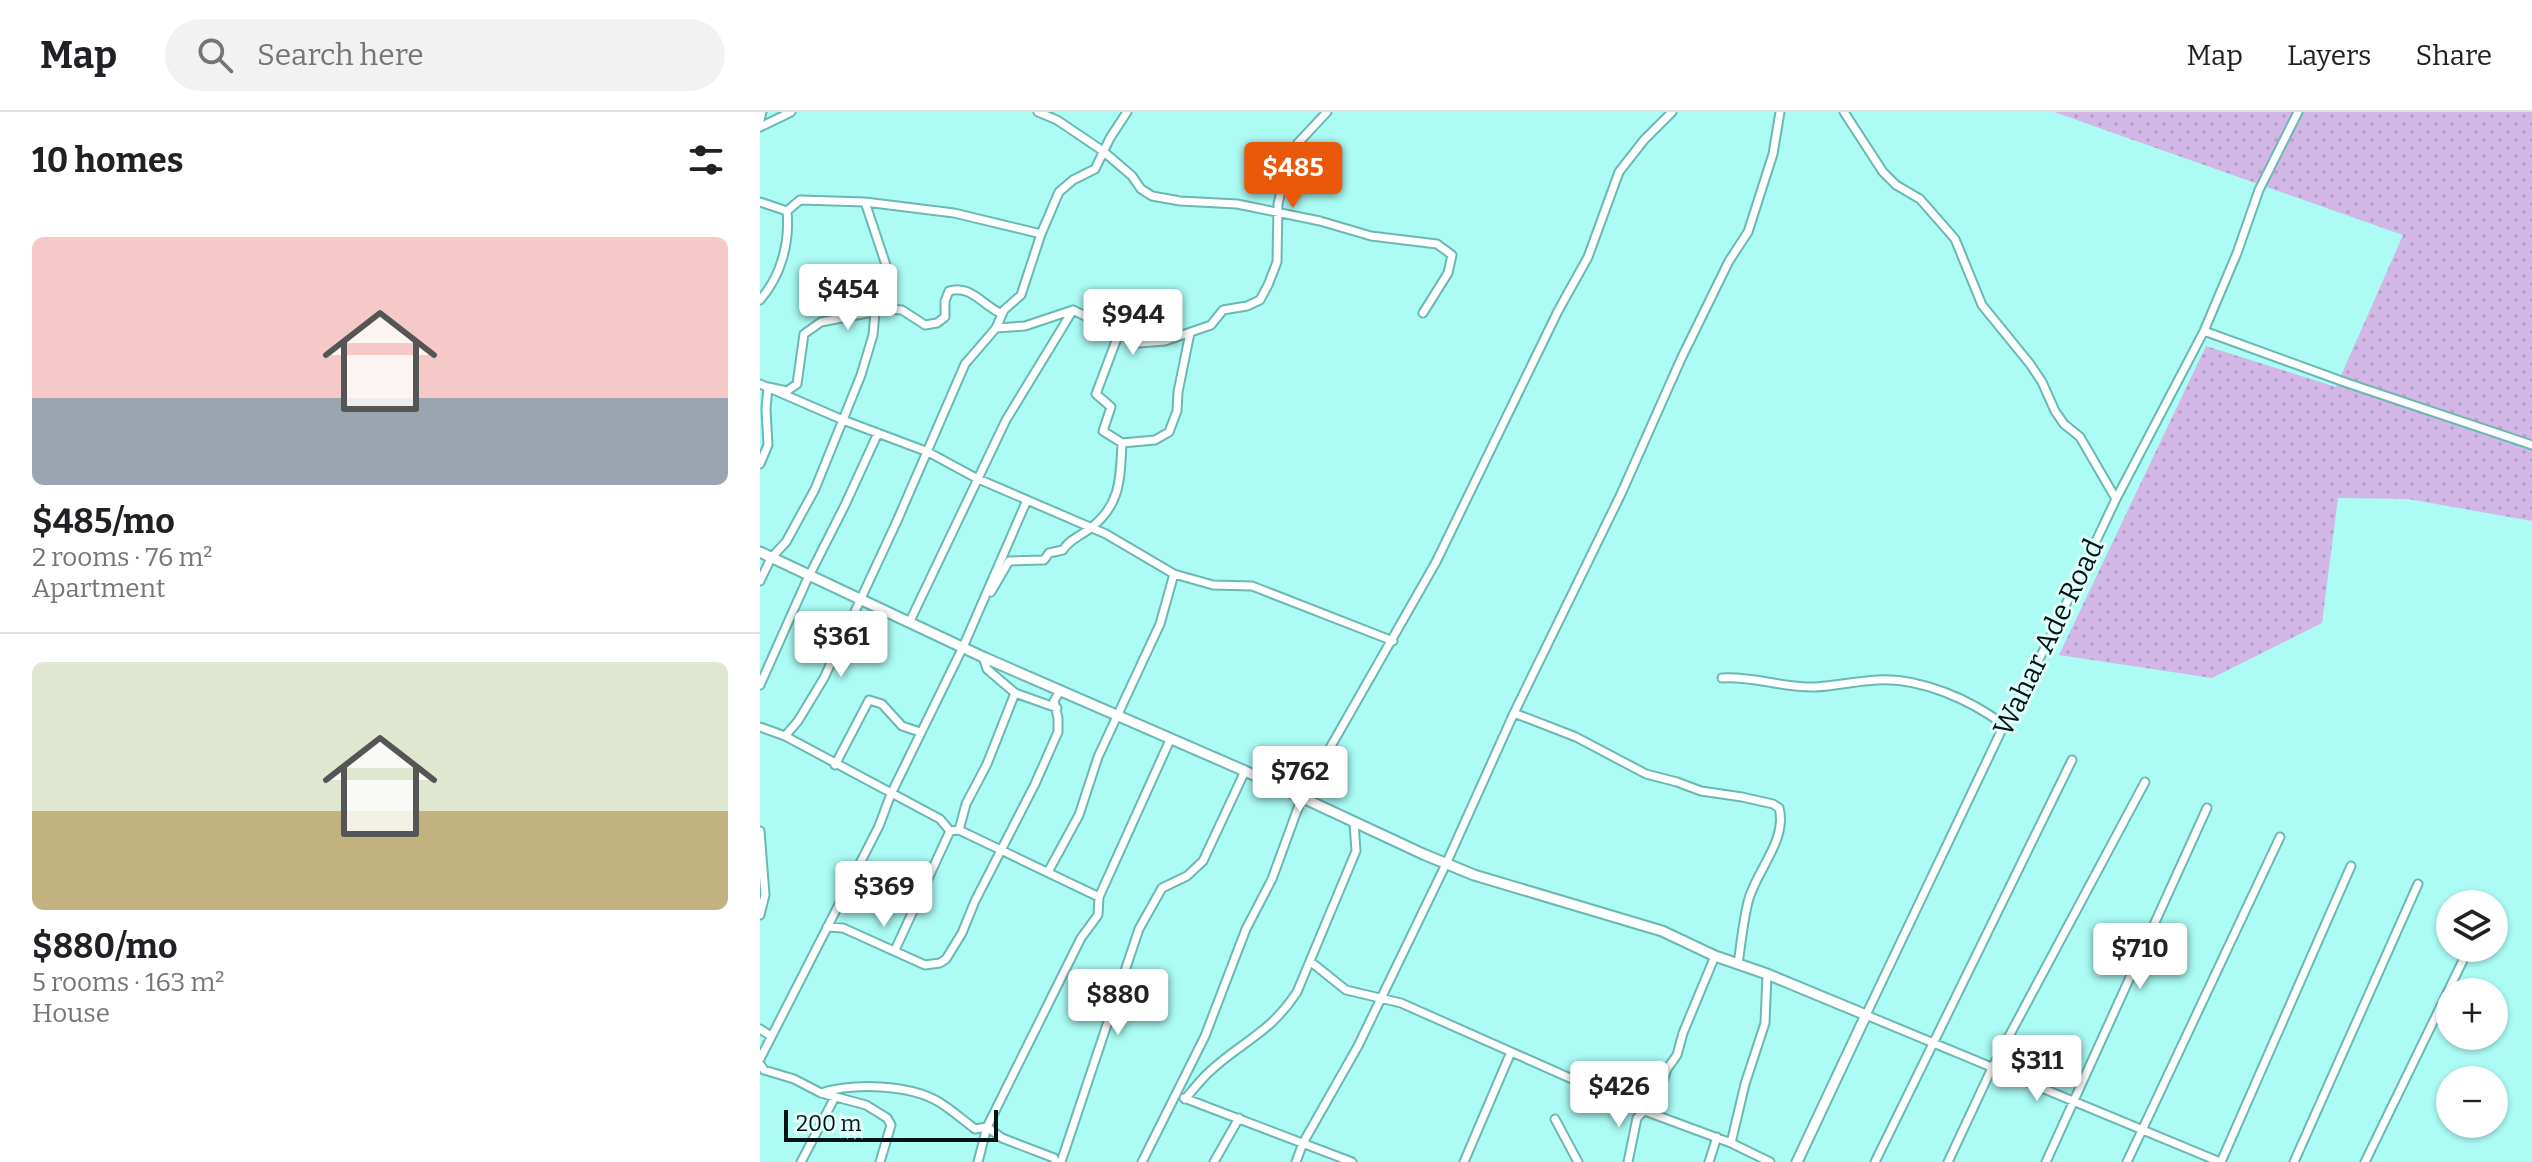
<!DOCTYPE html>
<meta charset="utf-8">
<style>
:root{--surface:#fff;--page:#f2f2f2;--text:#202124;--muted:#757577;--line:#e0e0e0;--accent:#ea580c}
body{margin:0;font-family:Bitter,serif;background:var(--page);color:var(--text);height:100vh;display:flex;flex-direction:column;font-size:30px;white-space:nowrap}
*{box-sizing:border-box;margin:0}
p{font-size:26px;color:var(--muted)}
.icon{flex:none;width:44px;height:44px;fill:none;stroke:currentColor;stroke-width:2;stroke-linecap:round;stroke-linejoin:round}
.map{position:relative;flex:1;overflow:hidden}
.side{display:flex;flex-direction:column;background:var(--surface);width:760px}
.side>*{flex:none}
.buttons{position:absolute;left:1676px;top:778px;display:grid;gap:16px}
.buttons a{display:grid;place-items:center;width:72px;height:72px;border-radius:50%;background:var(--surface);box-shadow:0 2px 6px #0004;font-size:40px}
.scale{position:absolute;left:24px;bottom:20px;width:214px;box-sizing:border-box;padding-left:8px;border:4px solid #001413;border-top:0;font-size:22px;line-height:28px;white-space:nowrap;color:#001413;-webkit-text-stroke:6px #e0fefb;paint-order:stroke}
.price{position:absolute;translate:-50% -68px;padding:0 18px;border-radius:8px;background:#fff;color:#222;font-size:26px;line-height:52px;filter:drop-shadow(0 2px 4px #0008)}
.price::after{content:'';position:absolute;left:50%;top:48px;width:24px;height:18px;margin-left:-12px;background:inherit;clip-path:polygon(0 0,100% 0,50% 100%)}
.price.on{background:var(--accent);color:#fff}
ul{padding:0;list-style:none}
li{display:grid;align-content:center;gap:16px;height:424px;padding:0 32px}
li+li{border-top:2px solid var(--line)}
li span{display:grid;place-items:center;height:248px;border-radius:12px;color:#555}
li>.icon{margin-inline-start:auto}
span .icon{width:144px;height:144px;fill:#fffc;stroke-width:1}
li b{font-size:34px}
h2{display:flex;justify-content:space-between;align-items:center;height:96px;padding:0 32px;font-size:34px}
header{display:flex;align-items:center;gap:48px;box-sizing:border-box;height:112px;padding:0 40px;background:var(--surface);border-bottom:2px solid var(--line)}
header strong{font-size:38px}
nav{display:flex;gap:44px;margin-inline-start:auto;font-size:28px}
.search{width:560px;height:72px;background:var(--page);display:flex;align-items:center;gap:20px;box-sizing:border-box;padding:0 28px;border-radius:44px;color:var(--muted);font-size:30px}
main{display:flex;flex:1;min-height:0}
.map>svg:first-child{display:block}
.grass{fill:url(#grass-dots)}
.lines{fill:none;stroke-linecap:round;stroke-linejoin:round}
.minor-casing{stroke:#6ab8b3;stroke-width:11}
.tertiary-casing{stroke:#6ab8b3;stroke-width:13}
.minor{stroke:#fff;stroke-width:7}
.tertiary{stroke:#fff;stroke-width:9}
.labels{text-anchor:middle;stroke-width:6;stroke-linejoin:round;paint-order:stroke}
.street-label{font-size:28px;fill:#001413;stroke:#e0fefb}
</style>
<header>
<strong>Map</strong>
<div class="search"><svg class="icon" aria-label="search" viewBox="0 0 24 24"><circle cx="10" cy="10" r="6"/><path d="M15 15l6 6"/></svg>Search here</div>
<nav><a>Map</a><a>Layers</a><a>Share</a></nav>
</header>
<main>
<section class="side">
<h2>10 homes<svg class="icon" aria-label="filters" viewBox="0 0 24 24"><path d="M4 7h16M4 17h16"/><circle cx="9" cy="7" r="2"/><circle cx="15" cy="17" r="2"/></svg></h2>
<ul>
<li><span style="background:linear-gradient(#f6c9c9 65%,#9aa5b1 0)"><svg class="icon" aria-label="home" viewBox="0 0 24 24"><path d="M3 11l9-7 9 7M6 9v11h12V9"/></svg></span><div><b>$485/mo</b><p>2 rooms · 76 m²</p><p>Apartment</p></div></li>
<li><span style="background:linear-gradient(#dfe7d0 60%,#c2b280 0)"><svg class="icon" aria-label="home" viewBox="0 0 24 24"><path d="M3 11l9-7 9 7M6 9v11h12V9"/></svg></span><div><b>$880/mo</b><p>5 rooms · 163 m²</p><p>House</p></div></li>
</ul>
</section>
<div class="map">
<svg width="1772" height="1050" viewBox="0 0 1772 1050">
<defs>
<pattern id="grass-dots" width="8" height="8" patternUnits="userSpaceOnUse" patternTransform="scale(2)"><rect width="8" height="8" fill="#d2b7e7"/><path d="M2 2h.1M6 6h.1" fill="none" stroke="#b29cc5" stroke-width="1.8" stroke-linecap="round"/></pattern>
</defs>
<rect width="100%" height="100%" fill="#acfbf5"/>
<path class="grass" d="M 1294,0 L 1772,0 L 1772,409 L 1648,387 L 1578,386 L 1562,511 L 1452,566 L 1299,543 L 1446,234 L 1576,275 L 1643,123 Z"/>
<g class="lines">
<g class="minor-casing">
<path id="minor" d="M 278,0 L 297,8 L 343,39 L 372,64 L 381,77 L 392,84 L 420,89 L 477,92 L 560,109 L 611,124 L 677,132 L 692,143 L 688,161 L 663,201
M 1084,0 L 1123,60 L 1136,73 L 1160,87 L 1195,127 L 1222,193 L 1270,252 L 1282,270 L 1295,299 L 1304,312 L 1320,325 L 1356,387
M 0,8 L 2,0
M 0,15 L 31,0
M 0,90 L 27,99
M 0,188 C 21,164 30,131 27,99 L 40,88 L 105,90 L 194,101 L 281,122
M 236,216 L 265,214 L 313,198 L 379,231 L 405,229 L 451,213 L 463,198 L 487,194 L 500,188 L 508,173 L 517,150 L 518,92 L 529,45 L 538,31 L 567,0
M 1444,219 L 1587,271 L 1772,333
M 0,272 L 83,308 L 168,340 L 216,366 L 346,422 L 414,462 L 453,473 L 492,474 L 633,529
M 362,331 L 395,328 L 409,320 L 417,299 L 418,280 L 430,221
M 0,352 L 8,333 L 6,297 L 8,275 L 27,279 L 37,272 L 44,222 L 61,210 L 128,197 L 142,198 L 165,213 L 177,211 L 185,205 L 185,189 L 189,179 C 211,172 223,194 242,202
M 0,469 L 11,446 L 26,430 L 55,377 L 101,263 L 113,223 L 116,190 L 128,159 L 105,90
M 231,480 L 249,449 L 284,448 L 289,441 L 303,438 C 309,428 318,425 328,418 C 361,394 360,368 362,331 L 343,319 L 351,295 L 336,282 L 359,221
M 150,509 L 246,308 L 313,198
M 962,566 C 994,564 1023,576 1055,575 C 1076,574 1096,569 1117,568 C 1160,565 1211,588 1244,613
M 0,573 L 46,470 L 85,393 L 118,321
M 255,581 L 297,596
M 754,601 L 816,625 L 886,662 L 917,670 L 941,679 L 982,685 L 1013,692 L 1019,696 C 1028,728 995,760 988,790 C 983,810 981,832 978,852
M 0,615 L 25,624 L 180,707 L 190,719 L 199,718 L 339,785 L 338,803 L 321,826 L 227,1015 L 218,1050
M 25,624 L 38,609 L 64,566 L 137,409 L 205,252 L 236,216 L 244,198 L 261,183 L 281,122 L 299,80 L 313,68 L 335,57 L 350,26 L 367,0
M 75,653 L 109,588 L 122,592 L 142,614 L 160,620
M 199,718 L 206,692 L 227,652 L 255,581 L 227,557 L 223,545
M 0,719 L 5,783 L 0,803
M 288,760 L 319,703 L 338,645 L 400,512 L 414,462
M 339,785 L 410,628
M 67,815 L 83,816 L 165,853 L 180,851 L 186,847 L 202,821 L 215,789 L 275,672 L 298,620 L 298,606 L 294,589 L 300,579
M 135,838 L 190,719
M 551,850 L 586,878 L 641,891 L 882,998 L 971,1031 L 1010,1050
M 0,917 L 11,924
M 0,947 L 119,714 L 131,682 L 203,535 L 267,388
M 0,952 L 4,958 L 34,967 L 61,981 L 106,993 L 127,1006 L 131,1013 L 120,1050
M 61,981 C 93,971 149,972 179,990 C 192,998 203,1008 215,1017 L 227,1015 L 242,1026 L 294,1046 L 296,1050
M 424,986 L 592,1050
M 425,987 C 432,979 439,970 447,962 C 480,930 509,923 537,880 L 596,739 L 594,711
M 795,1007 L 818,1050
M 971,1031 L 985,972 L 1005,911 L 1007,862
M 41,1050 L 75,985
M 301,1050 L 379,817 L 402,776 L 427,764 L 443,749 L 485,659
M 382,1050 L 445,924 L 486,817 L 512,767 L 542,685 L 676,450 L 798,199 L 828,145 L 859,60 L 884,28 L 912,0
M 454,1050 L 479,1006
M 536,1050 L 543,1031 L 598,934 L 686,752 L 754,601 L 861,382 L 921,247 L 969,149 L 988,120 L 1013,42 L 1020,0
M 704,1050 L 751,940
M 868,1050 L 877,1006 L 898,984 L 907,957 L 917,943 L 923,921 L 955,844
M 949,1050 L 957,1025
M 1115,1050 L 1312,648
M 1188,1050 L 1232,956 L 1385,670
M 1286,1050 L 1447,696
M 1367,1050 L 1520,725
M 1460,1050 L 1106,903 L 1244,613 L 1286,534 L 1356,387 L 1444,219 L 1477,141 L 1499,78 L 1538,0
M 1461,1050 L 1591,754
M 1534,1050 L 1658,772
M 1605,1050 L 1709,836"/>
</g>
<g class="tertiary-casing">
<path id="tertiary" d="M 0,440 L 223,545 L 485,659 L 663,742 L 714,763 L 902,819 L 955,844 L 1007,862 L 1106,903 L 1037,1050"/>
</g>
<use href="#minor" class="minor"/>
<use href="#tertiary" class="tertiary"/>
</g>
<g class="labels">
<g class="street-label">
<text transform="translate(1288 525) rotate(-64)" y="10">Wahar Ade Road</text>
</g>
</g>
</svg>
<div class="buttons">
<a><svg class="icon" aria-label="layers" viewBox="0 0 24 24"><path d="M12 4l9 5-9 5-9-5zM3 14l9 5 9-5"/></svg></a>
<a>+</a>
<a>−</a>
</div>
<div class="scale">200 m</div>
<b class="price on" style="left:533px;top:98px">$485</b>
<b class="price" style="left:88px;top:220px">$454</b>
<b class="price" style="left:373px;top:245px">$944</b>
<b class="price" style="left:81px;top:567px">$361</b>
<b class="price" style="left:540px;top:702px">$762</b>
<b class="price" style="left:124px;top:817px">$369</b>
<b class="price" style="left:1380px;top:879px">$710</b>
<b class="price" style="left:358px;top:925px">$880</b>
<b class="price" style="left:1277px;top:991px">$311</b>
<b class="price" style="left:859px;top:1017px">$426</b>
</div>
</main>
